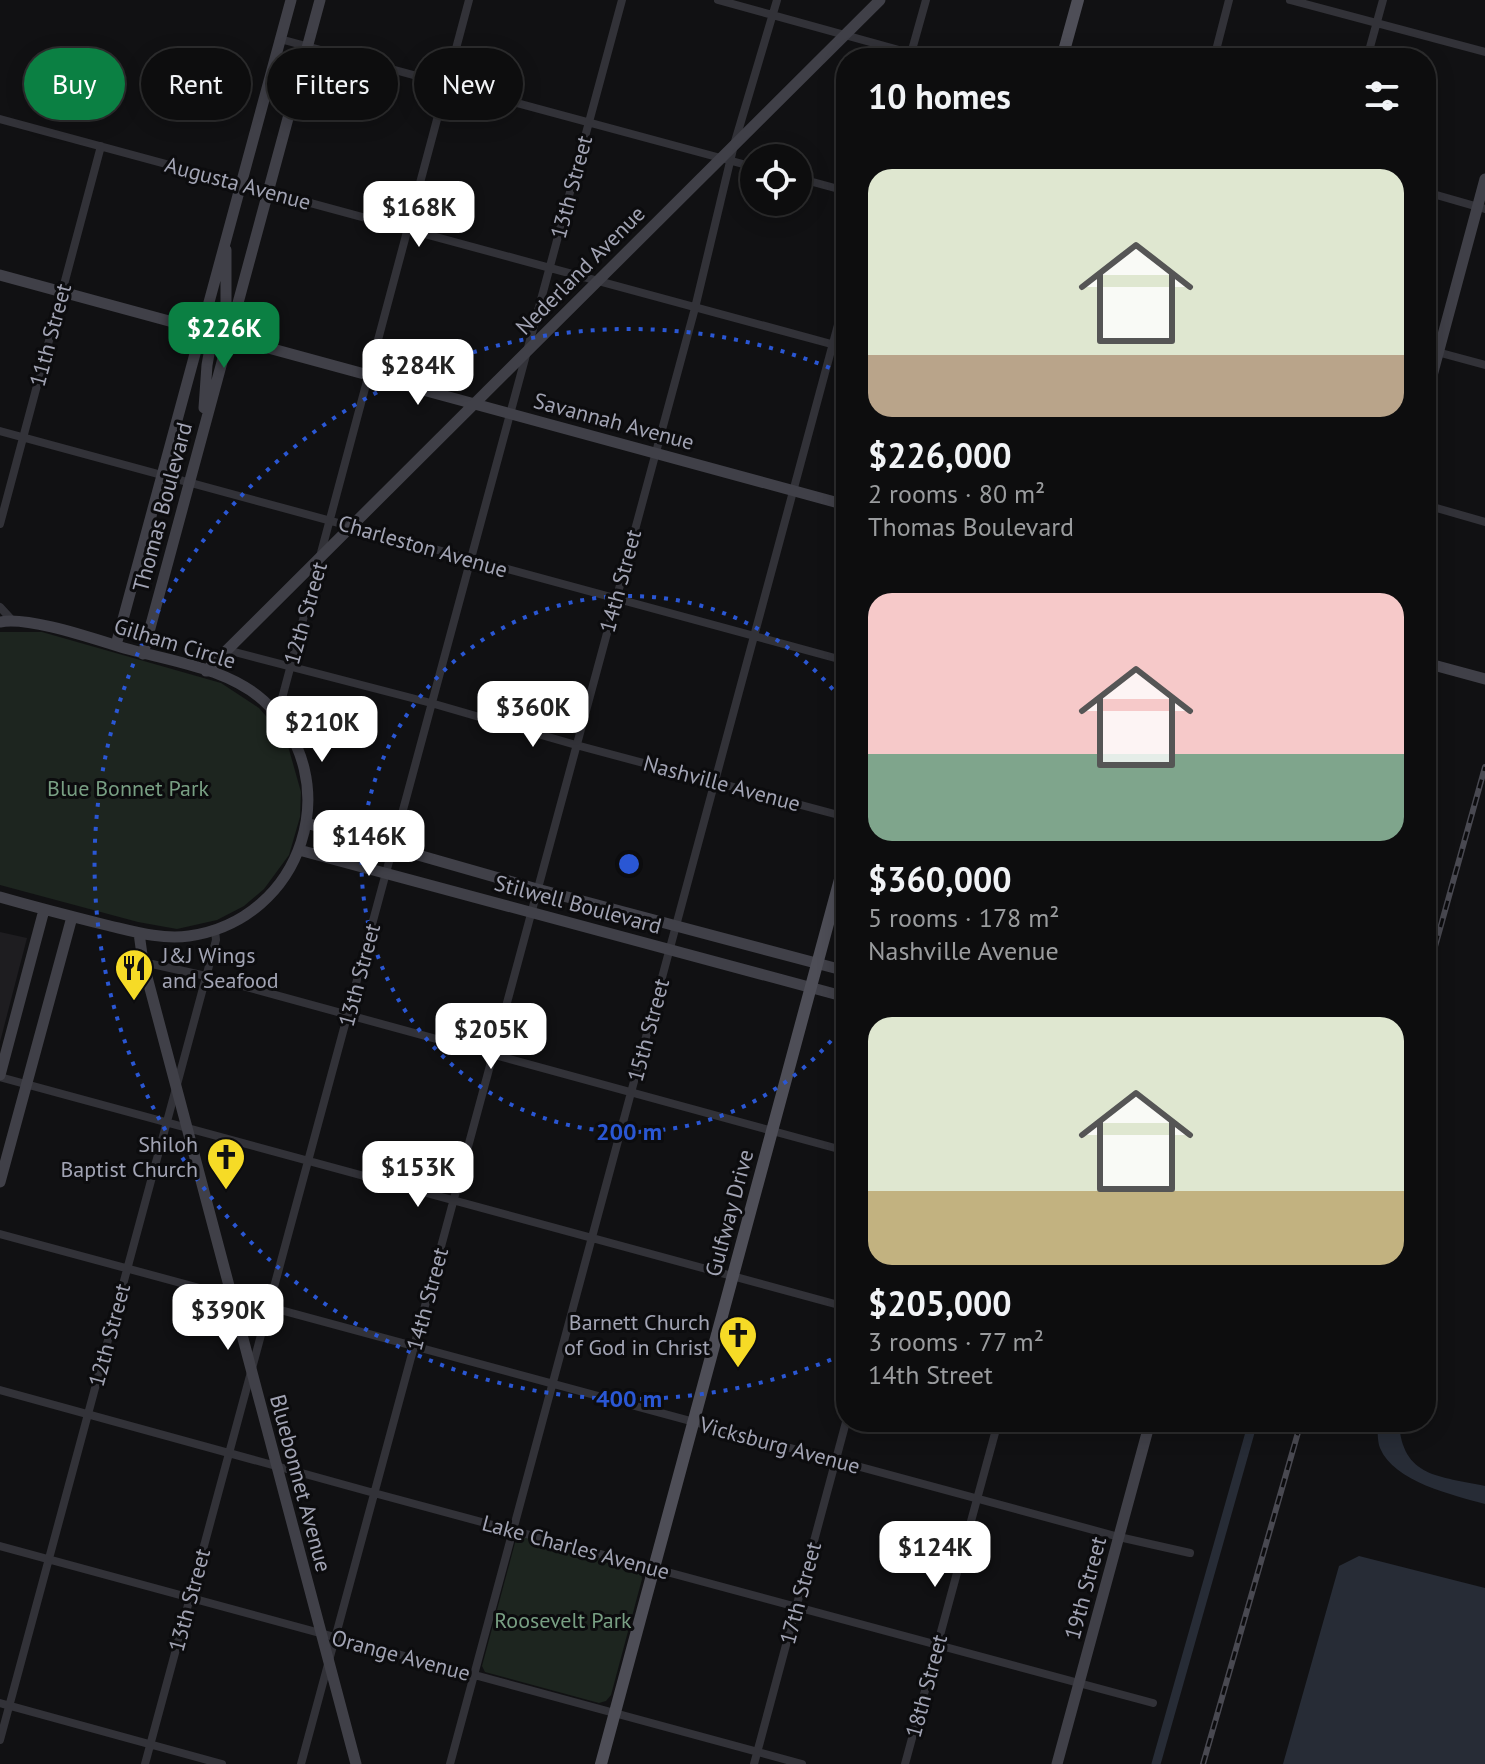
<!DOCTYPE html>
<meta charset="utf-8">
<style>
:root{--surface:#0d0d0e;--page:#161617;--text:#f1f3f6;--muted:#9a9c9e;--line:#2d2d2e;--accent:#0b8043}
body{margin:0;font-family:"PT Sans",sans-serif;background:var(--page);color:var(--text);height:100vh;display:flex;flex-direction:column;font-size:30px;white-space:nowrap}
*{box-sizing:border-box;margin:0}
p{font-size:26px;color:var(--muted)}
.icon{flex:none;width:44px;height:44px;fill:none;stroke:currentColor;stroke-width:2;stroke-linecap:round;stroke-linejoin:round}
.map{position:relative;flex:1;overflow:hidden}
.details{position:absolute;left:836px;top:48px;width:600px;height:1384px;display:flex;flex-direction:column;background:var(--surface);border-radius:32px;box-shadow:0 4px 20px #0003,0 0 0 2px var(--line)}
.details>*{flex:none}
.top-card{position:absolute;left:24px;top:48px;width:692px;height:72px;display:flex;gap:16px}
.tools{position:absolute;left:740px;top:144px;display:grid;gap:16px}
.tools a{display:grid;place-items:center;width:72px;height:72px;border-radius:50%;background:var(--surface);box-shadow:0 4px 20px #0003,0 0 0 2px var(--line);font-size:40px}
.price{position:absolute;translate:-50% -68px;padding:0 18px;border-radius:16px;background:#fff;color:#222;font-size:26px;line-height:52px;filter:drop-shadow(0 2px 4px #0008)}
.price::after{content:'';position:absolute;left:50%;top:48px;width:24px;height:18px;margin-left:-12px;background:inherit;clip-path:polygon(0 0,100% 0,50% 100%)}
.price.active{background:var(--accent);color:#fff}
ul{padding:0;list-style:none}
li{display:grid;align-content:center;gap:16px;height:424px;padding:0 32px}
li span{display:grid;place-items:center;height:248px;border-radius:24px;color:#555}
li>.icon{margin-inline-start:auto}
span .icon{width:144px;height:144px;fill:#fffc;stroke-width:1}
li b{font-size:34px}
h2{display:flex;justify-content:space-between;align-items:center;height:96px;padding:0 32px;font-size:34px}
.chip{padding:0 28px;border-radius:36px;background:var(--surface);box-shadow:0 4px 20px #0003,0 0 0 2px var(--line);font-size:28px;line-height:72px}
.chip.active{background:var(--accent);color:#fff}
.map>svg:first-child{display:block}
.built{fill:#1e1d20}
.green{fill:#1d251f}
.water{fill:#272c36}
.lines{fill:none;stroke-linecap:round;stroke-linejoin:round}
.canal{stroke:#272c36;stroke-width:9}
.street{stroke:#323238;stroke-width:8}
.secondary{stroke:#404048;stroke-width:11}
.primary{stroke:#4e4e57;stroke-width:12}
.rail-casing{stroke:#494951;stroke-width:6}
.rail{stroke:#0c0c0e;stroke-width:3;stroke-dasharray:9;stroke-linecap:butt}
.ring{fill:none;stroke:#2a57d4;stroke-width:4;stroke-dasharray:4 8}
.labels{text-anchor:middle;stroke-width:6;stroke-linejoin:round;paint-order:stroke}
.street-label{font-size:22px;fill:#a2a4b4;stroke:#0c0c0e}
.park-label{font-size:22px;fill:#789f83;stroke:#0c0c0e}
.poi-label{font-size:22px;fill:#a2a4b4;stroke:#0c0c0e;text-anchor:end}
.centre{fill:#2a57d4;stroke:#0c0c0e;stroke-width:4}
.ring-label{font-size:24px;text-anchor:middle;font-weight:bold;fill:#2a57d4;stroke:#0c0c0e;stroke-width:6;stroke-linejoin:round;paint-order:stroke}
</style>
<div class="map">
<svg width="1485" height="1764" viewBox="0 0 1485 1764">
<rect width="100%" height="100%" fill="#111113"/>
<path class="built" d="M 0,932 L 27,938 L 0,1042 Z"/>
<path class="green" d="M 0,632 L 42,632 L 221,683 L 259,708 L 286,739 L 301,792 L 300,817 L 289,855 L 264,889 L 244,906 L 217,920 L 177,929 L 138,922 L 0,885 Z
M 520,1536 L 635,1567 L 641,1573 L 642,1579 L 611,1695 L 606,1701 L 599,1703 L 485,1672 L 482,1666 L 516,1539 Z"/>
<path class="water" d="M 1377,1422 L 1399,1422 C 1402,1478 1440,1476 1485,1486 L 1485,1504 C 1453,1495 1394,1482 1380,1448 C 1377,1440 1378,1430 1377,1422 Z
M 1359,1556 L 1485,1588 L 1485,1764 L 1283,1764 L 1339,1566 Z"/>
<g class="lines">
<path class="canal" d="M 1156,1764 L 1253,1422"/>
<path class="street" d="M 718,0 L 928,58
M 1290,0 L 1485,52
M 280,39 L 754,167
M 910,57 L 926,0
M 1214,58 L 1229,0
M 1367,58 L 1383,0
M 0,119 L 846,348
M 798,178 L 846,191
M 1426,192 L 1485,209
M 1426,349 L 1485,365
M 0,431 L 846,661
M 1426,505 L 1485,522
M 0,524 L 101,146
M 0,607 L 11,619
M 227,650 L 431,703 L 576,745 L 846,817
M 277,717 L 469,0
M 143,962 L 206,976 L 846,1151
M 0,1077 L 846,1307
M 0,1234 L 1119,1537 L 1190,1553
M 0,1390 L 374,1493 L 1153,1703
M 0,1546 L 802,1764
M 0,1703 L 222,1764
M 0,1740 L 216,940 L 215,930
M 145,1764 L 622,0
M 301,1764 L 695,308 L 734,145 L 777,0
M 450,1764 L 846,295
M 754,1764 L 846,1422
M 905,1764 L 998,1422"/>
<path class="secondary" d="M 226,250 L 226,306 L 222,325 L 229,337
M 0,275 L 846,505
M 202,330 L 211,343 L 207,365 L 204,408
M 1426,398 L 1485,179
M 0,622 C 28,616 94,639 124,648 C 170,661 228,668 264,701 C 349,780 303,920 189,936 C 161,940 132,931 106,925 C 70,916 35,907 0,897
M 116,645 L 291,0
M 143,654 L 320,0
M 1426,663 L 1485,679
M 206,671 L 880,0
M 306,823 L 537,889 L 846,971
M 299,850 L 846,997
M 139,933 L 143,962 L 356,1764
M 0,1075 L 44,910
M 0,1182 L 72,917
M 1057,1764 L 1150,1422"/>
<path class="primary" d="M 1062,58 L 1078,0
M 601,1764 L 846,857"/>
<g class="rail-casing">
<path id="rail" d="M 1426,979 L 1485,767
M 1203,1764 L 1301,1422"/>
</g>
<use href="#rail" class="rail"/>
</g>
<g class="ring">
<path d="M846 1022A268 268 0 1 1 846 706"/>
<path d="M842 1355A535 535 0 1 1 842 373"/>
</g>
<defs>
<g id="restaurant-pin" transform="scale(2)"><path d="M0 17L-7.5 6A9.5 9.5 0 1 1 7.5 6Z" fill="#f6db26" stroke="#0c0c0e"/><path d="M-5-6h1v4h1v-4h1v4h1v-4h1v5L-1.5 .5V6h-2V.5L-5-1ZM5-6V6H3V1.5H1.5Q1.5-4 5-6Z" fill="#111"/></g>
<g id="church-pin" transform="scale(2)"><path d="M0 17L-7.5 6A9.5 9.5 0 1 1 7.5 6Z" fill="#f6db26" stroke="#0c0c0e"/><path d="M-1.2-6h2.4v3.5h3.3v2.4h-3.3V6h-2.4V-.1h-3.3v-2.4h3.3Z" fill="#111"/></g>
</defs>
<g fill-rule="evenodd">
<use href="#restaurant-pin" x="134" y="968"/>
<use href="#church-pin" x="226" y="1157"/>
<use href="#church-pin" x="738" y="1335"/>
</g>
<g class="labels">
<g class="street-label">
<text transform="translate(238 183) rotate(15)" y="8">Augusta Avenue</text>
<text transform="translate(571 187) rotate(-75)" y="8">13th Street</text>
<text transform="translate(580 270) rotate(-45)" y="8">Nederland Avenue</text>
<text transform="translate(50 335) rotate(-75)" y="8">11th Street</text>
<text transform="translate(614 421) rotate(15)" y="8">Savannah Avenue</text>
<text transform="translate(162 507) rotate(-75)" y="8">Thomas Boulevard</text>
<text transform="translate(423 546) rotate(16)" y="8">Charleston Avenue</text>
<text transform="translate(620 581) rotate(-75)" y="8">14th Street</text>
<text transform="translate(305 613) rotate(-74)" y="8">12th Street</text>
<text transform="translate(175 643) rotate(17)" y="8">Gilham Circle</text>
<text transform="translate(722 783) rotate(15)" y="8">Nashville Avenue</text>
<text transform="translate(578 904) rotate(15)" y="8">Stilwell Boulevard</text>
<text transform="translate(359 975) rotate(-75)" y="8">13th Street</text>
<text transform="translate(648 1030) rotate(-75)" y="8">15th Street</text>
<text transform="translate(729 1213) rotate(-75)" y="8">Gulfway Drive</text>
<text transform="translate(427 1299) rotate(-75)" y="8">14th Street</text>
<text transform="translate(109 1335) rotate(-75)" y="8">12th Street</text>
<text transform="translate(780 1445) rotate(15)" y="8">Vicksburg Avenue</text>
<text transform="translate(301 1483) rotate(75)" y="8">Bluebonnet Avenue</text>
<text transform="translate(576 1547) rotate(15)" y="8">Lake Charles Avenue</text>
<text transform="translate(1085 1588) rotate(-75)" y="8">19th Street</text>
<text transform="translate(800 1593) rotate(-75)" y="8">17th Street</text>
<text transform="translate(189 1600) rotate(-75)" y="8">13th Street</text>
<text transform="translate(401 1655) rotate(15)" y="8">Orange Avenue</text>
<text transform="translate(926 1686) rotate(-75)" y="8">18th Street</text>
</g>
<g class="park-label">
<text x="128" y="796">Blue Bonnet Park</text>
<text x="563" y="1628">Roosevelt Park</text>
</g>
<g class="poi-label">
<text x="162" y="963" text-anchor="start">J&amp;J Wings<tspan x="162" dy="25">and Seafood</tspan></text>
<text x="198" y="1152">Shiloh<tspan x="198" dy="25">Baptist Church</tspan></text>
<text x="710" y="1330">Barnett Church<tspan x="710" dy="25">of God in Christ</tspan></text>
</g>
</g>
<circle cx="629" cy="864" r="12" class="centre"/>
<g class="ring-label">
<text x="629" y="1140">200 m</text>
<text x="629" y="1407">400 m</text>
</g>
</svg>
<div class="tools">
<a><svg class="icon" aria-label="locate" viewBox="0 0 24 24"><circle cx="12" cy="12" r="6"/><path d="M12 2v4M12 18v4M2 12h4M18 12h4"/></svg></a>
</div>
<b class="price" style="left:419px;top:249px">$168K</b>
<b class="price active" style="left:224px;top:370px">$226K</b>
<b class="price" style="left:418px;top:407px">$284K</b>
<b class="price" style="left:533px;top:749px">$360K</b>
<b class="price" style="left:322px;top:764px">$210K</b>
<b class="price" style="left:369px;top:878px">$146K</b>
<b class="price" style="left:491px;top:1071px">$205K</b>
<b class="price" style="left:418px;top:1209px">$153K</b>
<b class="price" style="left:228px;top:1352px">$390K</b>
<b class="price" style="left:935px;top:1589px">$124K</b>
<div class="top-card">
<a class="chip active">Buy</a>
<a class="chip">Rent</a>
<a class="chip">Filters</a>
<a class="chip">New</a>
</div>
<section class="details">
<h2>10 homes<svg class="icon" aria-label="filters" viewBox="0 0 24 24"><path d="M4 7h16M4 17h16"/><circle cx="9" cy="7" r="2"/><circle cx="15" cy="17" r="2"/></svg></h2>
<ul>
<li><span style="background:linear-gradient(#dfe7d0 75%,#b9a48a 0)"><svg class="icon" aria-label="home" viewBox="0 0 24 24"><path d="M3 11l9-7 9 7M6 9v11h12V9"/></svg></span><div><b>$226,000</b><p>2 rooms · 80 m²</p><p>Thomas Boulevard</p></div></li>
<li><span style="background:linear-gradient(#f6c9c9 65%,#7fa58c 0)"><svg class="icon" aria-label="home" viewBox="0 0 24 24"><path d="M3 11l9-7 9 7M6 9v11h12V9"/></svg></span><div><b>$360,000</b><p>5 rooms · 178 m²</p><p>Nashville Avenue</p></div></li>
<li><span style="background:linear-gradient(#dfe7d0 70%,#c2b280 0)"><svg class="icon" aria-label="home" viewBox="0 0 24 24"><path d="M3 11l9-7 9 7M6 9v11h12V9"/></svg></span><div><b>$205,000</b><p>3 rooms · 77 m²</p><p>14th Street</p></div></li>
</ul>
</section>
</div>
